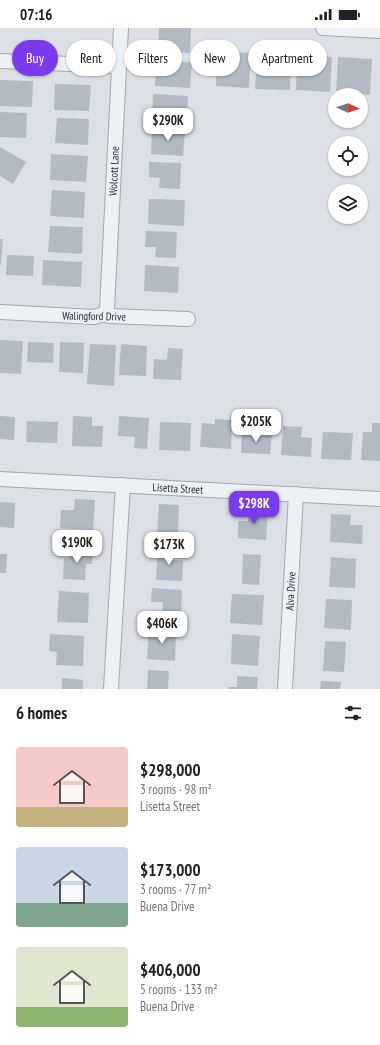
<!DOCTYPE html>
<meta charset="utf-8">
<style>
:root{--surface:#fff;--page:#f6f6f6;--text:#202124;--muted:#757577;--accent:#7c3aed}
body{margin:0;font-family:"PT Sans Narrow",sans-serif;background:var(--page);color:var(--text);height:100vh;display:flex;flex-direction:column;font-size:15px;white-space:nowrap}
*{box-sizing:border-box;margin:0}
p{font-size:13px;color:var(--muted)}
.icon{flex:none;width:22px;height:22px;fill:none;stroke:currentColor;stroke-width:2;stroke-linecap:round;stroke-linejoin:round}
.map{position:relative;height:661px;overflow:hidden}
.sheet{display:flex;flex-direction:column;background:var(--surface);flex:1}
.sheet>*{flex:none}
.top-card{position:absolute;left:12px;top:12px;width:356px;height:36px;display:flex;gap:8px}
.needle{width:26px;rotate:93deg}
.controls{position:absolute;left:328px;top:60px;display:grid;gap:8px}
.controls a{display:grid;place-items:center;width:40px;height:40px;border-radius:50%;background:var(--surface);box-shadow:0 1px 3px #0004;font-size:20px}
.price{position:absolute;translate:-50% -34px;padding:0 9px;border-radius:8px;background:#fff;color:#222;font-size:13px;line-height:26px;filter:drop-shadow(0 1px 2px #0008)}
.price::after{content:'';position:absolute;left:50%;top:24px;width:12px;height:9px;margin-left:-6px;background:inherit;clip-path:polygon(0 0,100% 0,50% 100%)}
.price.current{background:var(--accent);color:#fff}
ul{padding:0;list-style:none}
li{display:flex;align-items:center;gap:12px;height:100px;padding:0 16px}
li span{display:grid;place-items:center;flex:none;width:112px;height:80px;border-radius:4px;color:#555}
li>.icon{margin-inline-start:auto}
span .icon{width:48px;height:48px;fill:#fffc;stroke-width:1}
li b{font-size:17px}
h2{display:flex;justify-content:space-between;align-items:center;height:48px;padding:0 16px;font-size:17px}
.pill{padding:0 14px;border-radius:18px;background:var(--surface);box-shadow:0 1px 3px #0004;font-size:14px;line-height:36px}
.pill.current{background:var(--accent);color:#fff}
.status{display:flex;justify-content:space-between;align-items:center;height:28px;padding:0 20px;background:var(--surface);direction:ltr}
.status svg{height:11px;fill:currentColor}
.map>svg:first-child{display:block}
.building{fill:#b2bac3}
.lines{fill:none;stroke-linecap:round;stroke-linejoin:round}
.minor-casing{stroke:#a1a7b0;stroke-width:16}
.minor{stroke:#eef1f4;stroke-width:14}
.labels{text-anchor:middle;stroke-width:4;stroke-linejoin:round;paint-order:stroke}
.street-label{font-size:11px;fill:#252f3c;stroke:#eaeff4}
</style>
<div class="status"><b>07:16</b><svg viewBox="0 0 49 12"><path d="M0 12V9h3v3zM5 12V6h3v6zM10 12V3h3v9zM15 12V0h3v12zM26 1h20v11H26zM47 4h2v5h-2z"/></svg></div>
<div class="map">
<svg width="380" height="661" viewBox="0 0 380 661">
<rect width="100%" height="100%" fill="#dbe0e6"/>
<path class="building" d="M 159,0 L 191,0 L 190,25 L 158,23 Z
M 217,23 L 251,25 L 249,60 L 216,58 Z
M 257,25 L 291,27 L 290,62 L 255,61 Z
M 297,27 L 332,29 L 330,64 L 296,62 Z
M 338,29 L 372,31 L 370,67 L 336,65 Z
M 156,33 L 192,34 L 190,60 L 155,58 Z
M 0,52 L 33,53 L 32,79 L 0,78 Z
M 55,56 L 91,57 L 89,83 L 54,82 Z
M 153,66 L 188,68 L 187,94 L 152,93 Z
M 0,84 L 27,85 L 26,110 L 0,109 Z
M 57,90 L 89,91 L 88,117 L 55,115 Z
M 152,101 L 185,102 L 183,128 L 151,126 Z
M 0,119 L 26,134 L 13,156 L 0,148 Z
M 51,126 L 88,128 L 86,154 L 50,152 Z
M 149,134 L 181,135 L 180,161 L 159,160 L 160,150 L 149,149 Z
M 52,162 L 85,164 L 84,190 L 50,188 Z
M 149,171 L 185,172 L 184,198 L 148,196 Z
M 50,198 L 83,199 L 82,226 L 48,224 Z
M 146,203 L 177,204 L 176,230 L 155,229 L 156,219 L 145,219 Z
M 0,211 L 3,211 L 1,237 L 0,237 Z
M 7,227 L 34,228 L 33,248 L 6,247 Z
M 43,232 L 82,234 L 81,259 L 42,257 Z
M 145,237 L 179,239 L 178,265 L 144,263 Z
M 0,312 L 23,313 L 21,346 L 0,345 Z
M 28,314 L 54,315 L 53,335 L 27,334 Z
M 60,314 L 84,315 L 83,345 L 59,344 Z
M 90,316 L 116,317 L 114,358 L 87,356 Z
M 121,316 L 147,318 L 146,348 L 119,347 Z
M 168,320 L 183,321 L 181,352 L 153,351 L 154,331 L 167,332 Z
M 0,388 L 15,389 L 14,412 L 0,411 Z
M 73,388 L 92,389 L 92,398 L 103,398 L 102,419 L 72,418 Z
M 119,388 L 149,390 L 147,421 L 134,420 L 135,409 L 118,408 Z
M 215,391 L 232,392 L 231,421 L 200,419 L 202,395 L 215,396 Z
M 27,393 L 58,394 L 57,415 L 26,414 Z
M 160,394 L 191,395 L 190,423 L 159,422 Z
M 372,395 L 380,395 L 380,433 L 361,432 L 363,404 L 372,404 Z
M 283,398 L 302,399 L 301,409 L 312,410 L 311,429 L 281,427 Z
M 242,404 L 272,406 L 270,426 L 241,425 Z
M 323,404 L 353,405 L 351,432 L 321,431 Z
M 75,471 L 95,472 L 93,502 L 60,500 L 61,482 L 74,482 Z
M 0,474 L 15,475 L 14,500 L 0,499 Z
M 159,476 L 179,477 L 178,507 L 157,506 Z
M 249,480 L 268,481 L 266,512 L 238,510 L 238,493 L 248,493 Z
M 331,486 L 351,487 L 350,497 L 363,497 L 362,516 L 330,514 Z
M 70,520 L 93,521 L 92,536 L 86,536 L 85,552 L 63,551 L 64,530 L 69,530 Z
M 158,520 L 174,521 L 173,532 L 183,533 L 182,553 L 156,552 Z
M 0,526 L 7,526 L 6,545 L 0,545 Z
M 243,526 L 261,527 L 259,557 L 242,556 Z
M 331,529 L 356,531 L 355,560 L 329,559 Z
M 152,560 L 182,562 L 181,592 L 162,591 L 163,574 L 151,574 Z
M 59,563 L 89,565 L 88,595 L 57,594 Z
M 232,566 L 264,567 L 262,597 L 230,595 Z
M 326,571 L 352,572 L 351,602 L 324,600 Z
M 149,602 L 176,603 L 175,633 L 147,631 Z
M 50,606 L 84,608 L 83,638 L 56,637 L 57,624 L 49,623 Z
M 232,606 L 260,608 L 258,638 L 231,636 Z
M 325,613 L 346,614 L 344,644 L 323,643 Z
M 148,642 L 169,643 L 168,661 L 147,661 Z
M 237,648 L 258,649 L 257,661 L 228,661 L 229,659 L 237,659 Z
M 62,650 L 83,652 L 83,661 L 62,661 Z
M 321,653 L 341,654 L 340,661 L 320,661 Z"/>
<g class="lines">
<g class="minor-casing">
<g id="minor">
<path d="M 323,0 L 380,3"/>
<path d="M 0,33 L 118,38"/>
<path d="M 0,284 L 94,289 L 104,286 L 109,288 L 188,291"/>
<path id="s1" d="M 104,286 L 107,281 L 121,0"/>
<path id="s2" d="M 0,451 L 380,471"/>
<path d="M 111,661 L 123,457"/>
<path id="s3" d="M 285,661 L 296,466"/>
</g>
</g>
<use href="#minor" class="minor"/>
</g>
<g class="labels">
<g class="street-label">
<text dy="4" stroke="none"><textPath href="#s1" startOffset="144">Wolcott Lane</textPath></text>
<text transform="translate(94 288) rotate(1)" y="4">Walingford Drive</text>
<text dy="4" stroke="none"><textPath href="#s2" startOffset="178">Lisetta Street</textPath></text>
<text dy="4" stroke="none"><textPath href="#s3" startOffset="98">Alva Drive</textPath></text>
</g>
</g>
</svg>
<div class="controls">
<a><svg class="needle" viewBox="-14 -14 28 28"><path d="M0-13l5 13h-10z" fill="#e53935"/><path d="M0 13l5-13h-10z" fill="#757577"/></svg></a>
<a><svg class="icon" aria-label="locate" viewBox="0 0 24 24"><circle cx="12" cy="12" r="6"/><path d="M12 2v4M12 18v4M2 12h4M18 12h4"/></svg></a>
<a><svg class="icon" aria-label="layers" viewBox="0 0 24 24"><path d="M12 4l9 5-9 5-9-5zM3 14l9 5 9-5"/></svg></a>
</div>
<b class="price" style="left:168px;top:114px">$290K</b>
<b class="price" style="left:256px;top:415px">$205K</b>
<b class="price current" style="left:254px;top:497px">$298K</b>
<b class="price" style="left:77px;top:536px">$190K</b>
<b class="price" style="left:169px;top:538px">$173K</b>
<b class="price" style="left:162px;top:617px">$406K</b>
<div class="top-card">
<a class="pill current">Buy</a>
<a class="pill">Rent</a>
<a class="pill">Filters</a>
<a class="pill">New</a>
<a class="pill">Apartment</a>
</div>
</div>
<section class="sheet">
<h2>6 homes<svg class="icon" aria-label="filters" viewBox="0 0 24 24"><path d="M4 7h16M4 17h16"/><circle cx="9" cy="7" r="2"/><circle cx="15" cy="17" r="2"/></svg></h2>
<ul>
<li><span style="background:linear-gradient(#f6c9c9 75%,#c2b280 0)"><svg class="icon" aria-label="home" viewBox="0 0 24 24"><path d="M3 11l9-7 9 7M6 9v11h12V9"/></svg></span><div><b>$298,000</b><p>3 rooms · 98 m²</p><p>Lisetta Street</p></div></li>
<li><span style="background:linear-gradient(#c9d6e8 70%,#7fa58c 0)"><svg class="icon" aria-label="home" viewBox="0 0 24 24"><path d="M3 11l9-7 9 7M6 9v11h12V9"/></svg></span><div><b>$173,000</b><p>3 rooms · 77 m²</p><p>Buena Drive</p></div></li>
<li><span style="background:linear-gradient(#dfe7d0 75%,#8fb573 0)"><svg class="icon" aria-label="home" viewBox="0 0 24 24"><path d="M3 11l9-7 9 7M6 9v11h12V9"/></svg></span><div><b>$406,000</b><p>5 rooms · 133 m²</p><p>Buena Drive</p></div></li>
</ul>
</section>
